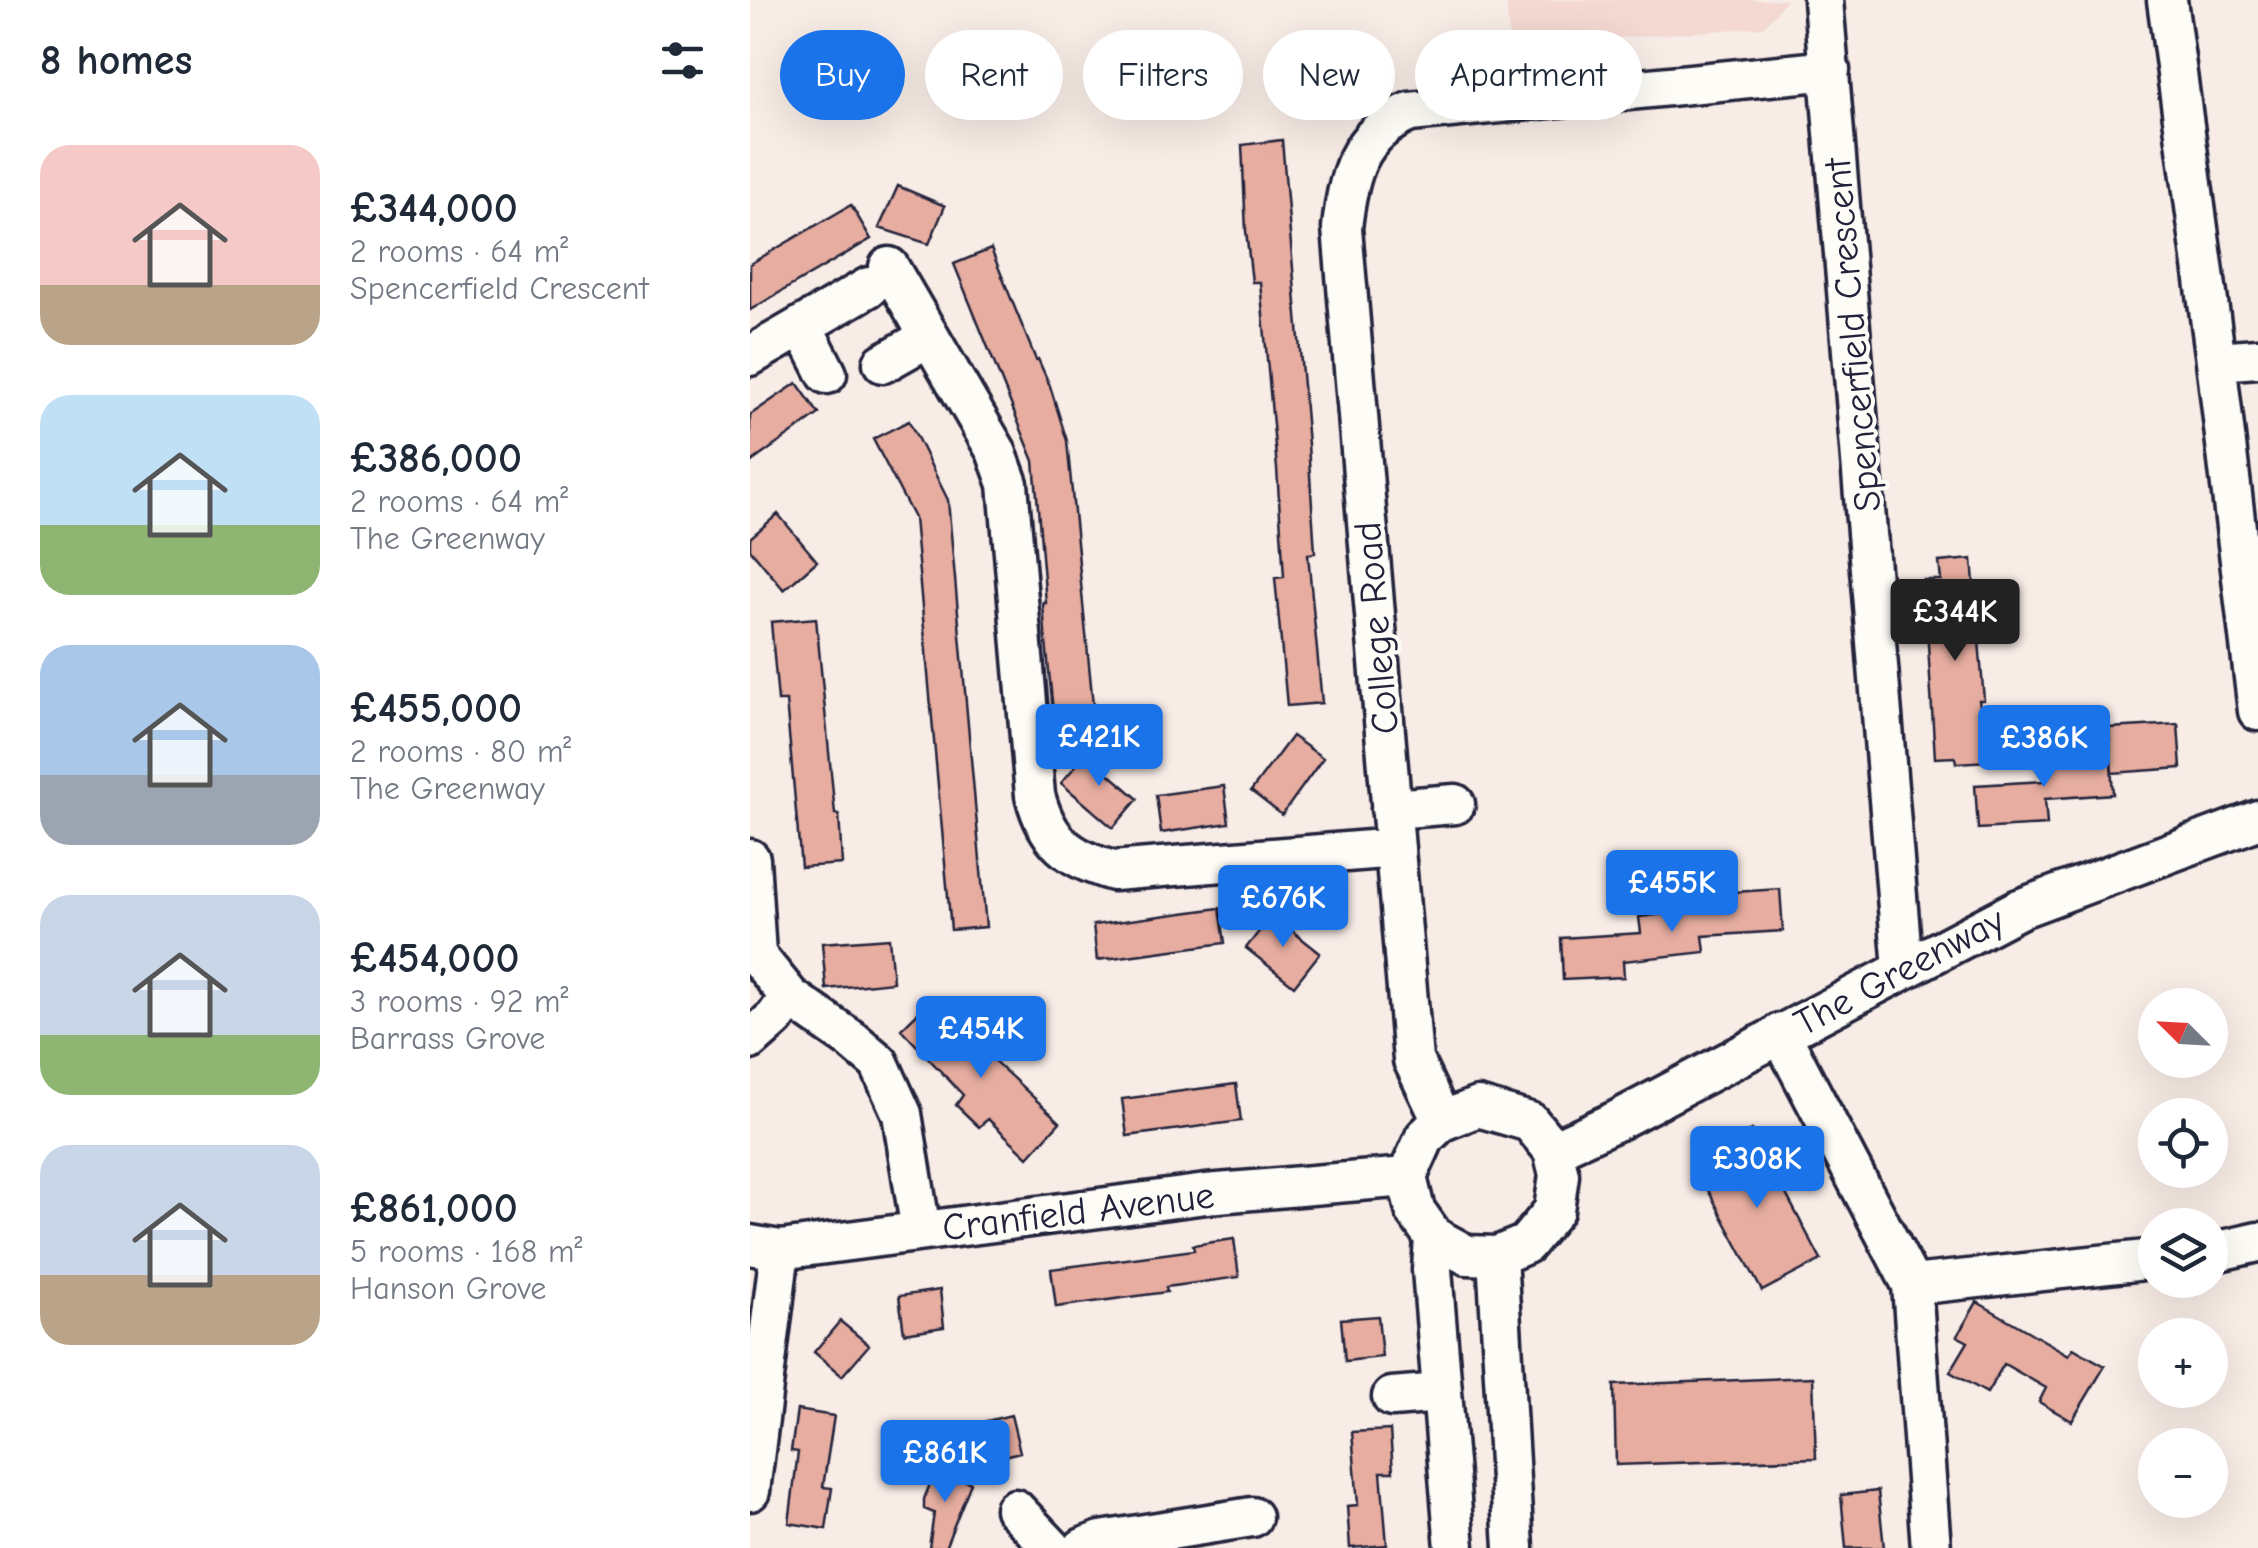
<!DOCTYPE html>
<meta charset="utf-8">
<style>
:root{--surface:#fff;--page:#f6f6f7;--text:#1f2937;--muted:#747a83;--accent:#1a73e8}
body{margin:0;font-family:"Comic Neue",sans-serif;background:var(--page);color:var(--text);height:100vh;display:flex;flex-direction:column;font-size:38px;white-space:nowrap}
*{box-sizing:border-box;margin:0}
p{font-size:32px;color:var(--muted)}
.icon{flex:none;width:55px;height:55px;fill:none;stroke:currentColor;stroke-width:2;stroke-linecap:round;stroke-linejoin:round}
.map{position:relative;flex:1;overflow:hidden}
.details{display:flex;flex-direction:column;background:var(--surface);width:750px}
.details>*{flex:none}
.banner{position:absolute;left:30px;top:30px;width:950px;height:90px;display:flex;gap:20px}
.needle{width:65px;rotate:294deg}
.controls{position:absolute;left:1388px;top:988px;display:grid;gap:20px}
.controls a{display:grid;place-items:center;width:90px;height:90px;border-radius:50%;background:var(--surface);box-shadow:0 10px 40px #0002;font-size:50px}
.price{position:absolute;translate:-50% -85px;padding:0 22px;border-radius:10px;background:var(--accent);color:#fff;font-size:32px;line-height:65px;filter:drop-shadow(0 2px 5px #0008)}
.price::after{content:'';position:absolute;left:50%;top:60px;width:30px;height:22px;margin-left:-15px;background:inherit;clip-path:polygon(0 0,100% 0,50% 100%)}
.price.active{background:#222;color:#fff}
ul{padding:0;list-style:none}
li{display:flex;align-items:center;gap:30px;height:250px;padding:0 40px}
li span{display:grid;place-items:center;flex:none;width:280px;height:200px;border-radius:30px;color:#555}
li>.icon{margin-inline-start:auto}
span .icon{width:120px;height:120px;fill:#fffc;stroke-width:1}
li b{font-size:42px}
h2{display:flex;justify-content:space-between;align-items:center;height:120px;padding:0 40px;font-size:42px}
.pill{padding:0 35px;border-radius:45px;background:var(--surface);box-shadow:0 10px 40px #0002;font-size:35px;line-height:90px}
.pill.active{background:var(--accent);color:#fff}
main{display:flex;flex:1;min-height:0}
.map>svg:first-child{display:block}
.built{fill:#f3d9d1}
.building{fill:#e6ada0;stroke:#22223b;stroke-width:2.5}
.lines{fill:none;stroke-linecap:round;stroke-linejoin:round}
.street-casing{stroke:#22223b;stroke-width:45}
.street{stroke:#fdfcf7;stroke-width:38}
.labels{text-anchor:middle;stroke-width:8;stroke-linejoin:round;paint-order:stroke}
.street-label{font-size:38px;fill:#22223b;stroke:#fdfcf7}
</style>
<main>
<section class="details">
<h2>8 homes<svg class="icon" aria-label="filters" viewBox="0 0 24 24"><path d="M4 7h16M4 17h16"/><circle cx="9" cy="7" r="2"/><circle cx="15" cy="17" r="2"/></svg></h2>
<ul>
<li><span style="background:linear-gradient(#f6c9c9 70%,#b9a48a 0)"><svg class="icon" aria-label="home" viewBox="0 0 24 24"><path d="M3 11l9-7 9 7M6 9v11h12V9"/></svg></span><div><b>£344,000</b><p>2 rooms · 64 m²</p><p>Spencerfield Crescent</p></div></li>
<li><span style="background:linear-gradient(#bfe0f5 65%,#8fb573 0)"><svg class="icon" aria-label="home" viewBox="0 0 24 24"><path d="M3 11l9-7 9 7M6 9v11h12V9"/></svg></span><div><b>£386,000</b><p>2 rooms · 64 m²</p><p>The Greenway</p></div></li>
<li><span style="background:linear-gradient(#a9c7e8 65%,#9aa5b1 0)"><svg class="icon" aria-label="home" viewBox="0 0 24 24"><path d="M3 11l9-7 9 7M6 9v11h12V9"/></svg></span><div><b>£455,000</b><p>2 rooms · 80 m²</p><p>The Greenway</p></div></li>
<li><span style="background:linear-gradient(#c9d6e8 70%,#8fb573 0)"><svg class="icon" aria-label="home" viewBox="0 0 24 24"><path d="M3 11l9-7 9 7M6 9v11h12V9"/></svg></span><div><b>£454,000</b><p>3 rooms · 92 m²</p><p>Barrass Grove</p></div></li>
<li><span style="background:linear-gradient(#c9d6e8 65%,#b9a48a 0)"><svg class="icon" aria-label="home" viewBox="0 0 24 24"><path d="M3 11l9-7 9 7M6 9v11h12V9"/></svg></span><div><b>£861,000</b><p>5 rooms · 168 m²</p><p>Hanson Grove</p></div></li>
</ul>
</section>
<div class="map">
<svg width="1508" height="1548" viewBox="0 0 1508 1548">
<rect width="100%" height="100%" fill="#f8ece6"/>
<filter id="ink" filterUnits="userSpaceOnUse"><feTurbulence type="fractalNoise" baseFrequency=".01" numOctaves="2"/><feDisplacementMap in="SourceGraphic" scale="20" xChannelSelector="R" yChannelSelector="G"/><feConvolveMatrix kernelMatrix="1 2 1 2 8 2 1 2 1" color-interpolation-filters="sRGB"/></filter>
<g filter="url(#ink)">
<path class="built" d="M 756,0 L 1036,0 L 1014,27 L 760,46 Z"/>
<path class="building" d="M 532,140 L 558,444 L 565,553 L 558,554 L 572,703 L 537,706 L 525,578 L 534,577 L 527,469 L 510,282 L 502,282 L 496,231 L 492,145 Z
M 148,186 L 195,206 L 179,244 L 129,228 Z
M 101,205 L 121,239 L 0,310 L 0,264 Z
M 241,249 L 286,360 L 288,359 L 300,386 L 317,441 L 346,736 L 306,741 L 295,632 L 293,603 L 296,603 L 284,461 L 204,264 Z
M 47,383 L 69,414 L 0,463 L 0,415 Z
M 159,421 L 198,500 L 236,927 L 201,930 L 164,518 L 123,439 Z
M 28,514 L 67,561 L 34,590 L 0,549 L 0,538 Z
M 1222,559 L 1234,700 L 1229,700 L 1239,761 L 1206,763 L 1205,757 L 1185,758 L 1174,580 L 1191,580 L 1189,562 Z
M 66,618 L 85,814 L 89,814 L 92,864 L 51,867 L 36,701 L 28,701 L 21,622 Z
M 1428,724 L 1431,768 L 1362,773 L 1359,728 Z
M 542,736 L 573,758 L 532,815 L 501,791 Z
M 347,741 L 349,765 L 388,799 L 363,828 L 311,783 Z
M 1360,750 L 1363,794 L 1295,799 L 1297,825 L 1228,829 L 1225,785 L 1294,781 L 1292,754 Z
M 474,786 L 479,823 L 411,833 L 406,795 Z
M 1030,889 L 1033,931 L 953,936 L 955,952 L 873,961 L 874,977 L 813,980 L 811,938 L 891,933 L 889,917 L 970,908 L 969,893 Z
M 470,908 L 475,943 L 347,960 L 343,925 Z
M 522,915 L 570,953 L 544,986 L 496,948 Z
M 139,938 L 143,982 L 76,989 L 72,943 Z
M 180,1001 L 310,1122 L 278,1157 L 238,1119 L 229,1127 L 206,1105 L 213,1095 L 151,1029 Z
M 486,1084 L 491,1121 L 377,1136 L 372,1099 Z
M 1002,1130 L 1071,1260 L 1012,1291 L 943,1162 Z
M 484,1239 L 489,1277 L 416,1287 L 417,1292 L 306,1307 L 301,1269 L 444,1250 L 443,1245 Z
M 190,1290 L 194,1327 L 154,1333 L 149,1296 Z
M 1227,1302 L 1319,1355 L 1323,1348 L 1355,1366 L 1322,1421 L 1289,1402 L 1296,1388 L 1254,1364 L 1237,1393 L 1200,1372 L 1218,1342 L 1207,1336 Z
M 628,1316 L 632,1357 L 595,1361 L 591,1319 Z
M 90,1321 L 119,1345 L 92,1376 L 64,1352 Z
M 1063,1377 L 1066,1458 L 866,1465 L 864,1385 Z
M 47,1410 L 84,1416 L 73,1487 L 82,1488 L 76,1529 L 39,1523 L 48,1452 L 41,1451 Z
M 261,1415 L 270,1452 L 229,1462 L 221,1425 Z
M 640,1430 L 643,1472 L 631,1472 L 637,1545 L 600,1548 L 597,1506 L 608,1505 L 602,1432 Z
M 186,1469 L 221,1483 L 195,1548 L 179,1548 L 184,1513 L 174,1509 L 174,1499 Z
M 1128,1491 L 1134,1548 L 1096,1548 L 1091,1495 Z"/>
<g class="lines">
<g class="street-casing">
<path id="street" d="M 1073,0 L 1153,969
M 1417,0 L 1466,361 L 1508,711
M 139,267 L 246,451 L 258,484 L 285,795 C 297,841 318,858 363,871 L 645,848
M 53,327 L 77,374
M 0,356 L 119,287
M 1466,361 L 1508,358
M 133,363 L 179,337
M 641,809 L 705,804
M 0,859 L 6,955 L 40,997 L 102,1040 L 129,1063 L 152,1114 L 171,1231
M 1030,1033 L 1162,1285 L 1181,1548
M 0,1040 L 25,1018 L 40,997
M 728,1107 L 780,1122 L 803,1150 L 809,1175 L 804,1210 L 776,1244 L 747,1256 L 717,1255 L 684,1237 L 665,1210 L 657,1177 L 675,1137 L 692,1121 Z
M 692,1121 L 663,1060 L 592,228 C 598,176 607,134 660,112 L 1080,70
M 803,1150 L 866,1121 L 1269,909 L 1508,820
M 684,1237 L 682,1270 L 705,1548
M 0,1245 L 30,1250 L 456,1194 L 657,1177
M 1460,1253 L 1508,1242
M 747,1256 L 764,1548
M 1162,1285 L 1405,1259
M 642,1397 L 691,1393
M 0,1491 L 30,1250
M 265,1509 L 302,1548
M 333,1548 L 351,1541 L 502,1517"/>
</g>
<use href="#street" class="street"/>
</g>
</g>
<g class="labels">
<g class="street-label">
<text transform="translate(1102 335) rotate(-95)" y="13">Spencerfield Crescent</text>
<text transform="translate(626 628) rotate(-95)" y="13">College Road</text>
<text transform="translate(1149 971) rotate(-28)" y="13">The Greenway</text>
<text transform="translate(328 1211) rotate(-7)" y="13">Cranfield Avenue</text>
</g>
</g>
</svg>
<div class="controls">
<a><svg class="needle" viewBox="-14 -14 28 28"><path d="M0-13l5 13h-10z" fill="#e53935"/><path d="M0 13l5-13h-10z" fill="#747a83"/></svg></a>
<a><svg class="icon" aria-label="locate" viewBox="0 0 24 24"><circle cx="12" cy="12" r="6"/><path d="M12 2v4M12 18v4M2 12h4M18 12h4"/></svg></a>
<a><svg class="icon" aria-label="layers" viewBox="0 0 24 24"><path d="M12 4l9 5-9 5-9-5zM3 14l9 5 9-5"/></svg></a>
<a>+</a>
<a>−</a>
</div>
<b class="price active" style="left:1205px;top:664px">£344K</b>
<b class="price" style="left:349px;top:789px">£421K</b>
<b class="price" style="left:1294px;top:790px">£386K</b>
<b class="price" style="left:922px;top:935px">£455K</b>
<b class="price" style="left:533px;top:950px">£676K</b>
<b class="price" style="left:231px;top:1081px">£454K</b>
<b class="price" style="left:1007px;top:1211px">£308K</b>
<b class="price" style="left:195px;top:1505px">£861K</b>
<div class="banner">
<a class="pill active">Buy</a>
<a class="pill">Rent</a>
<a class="pill">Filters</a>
<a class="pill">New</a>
<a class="pill">Apartment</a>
</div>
</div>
</main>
